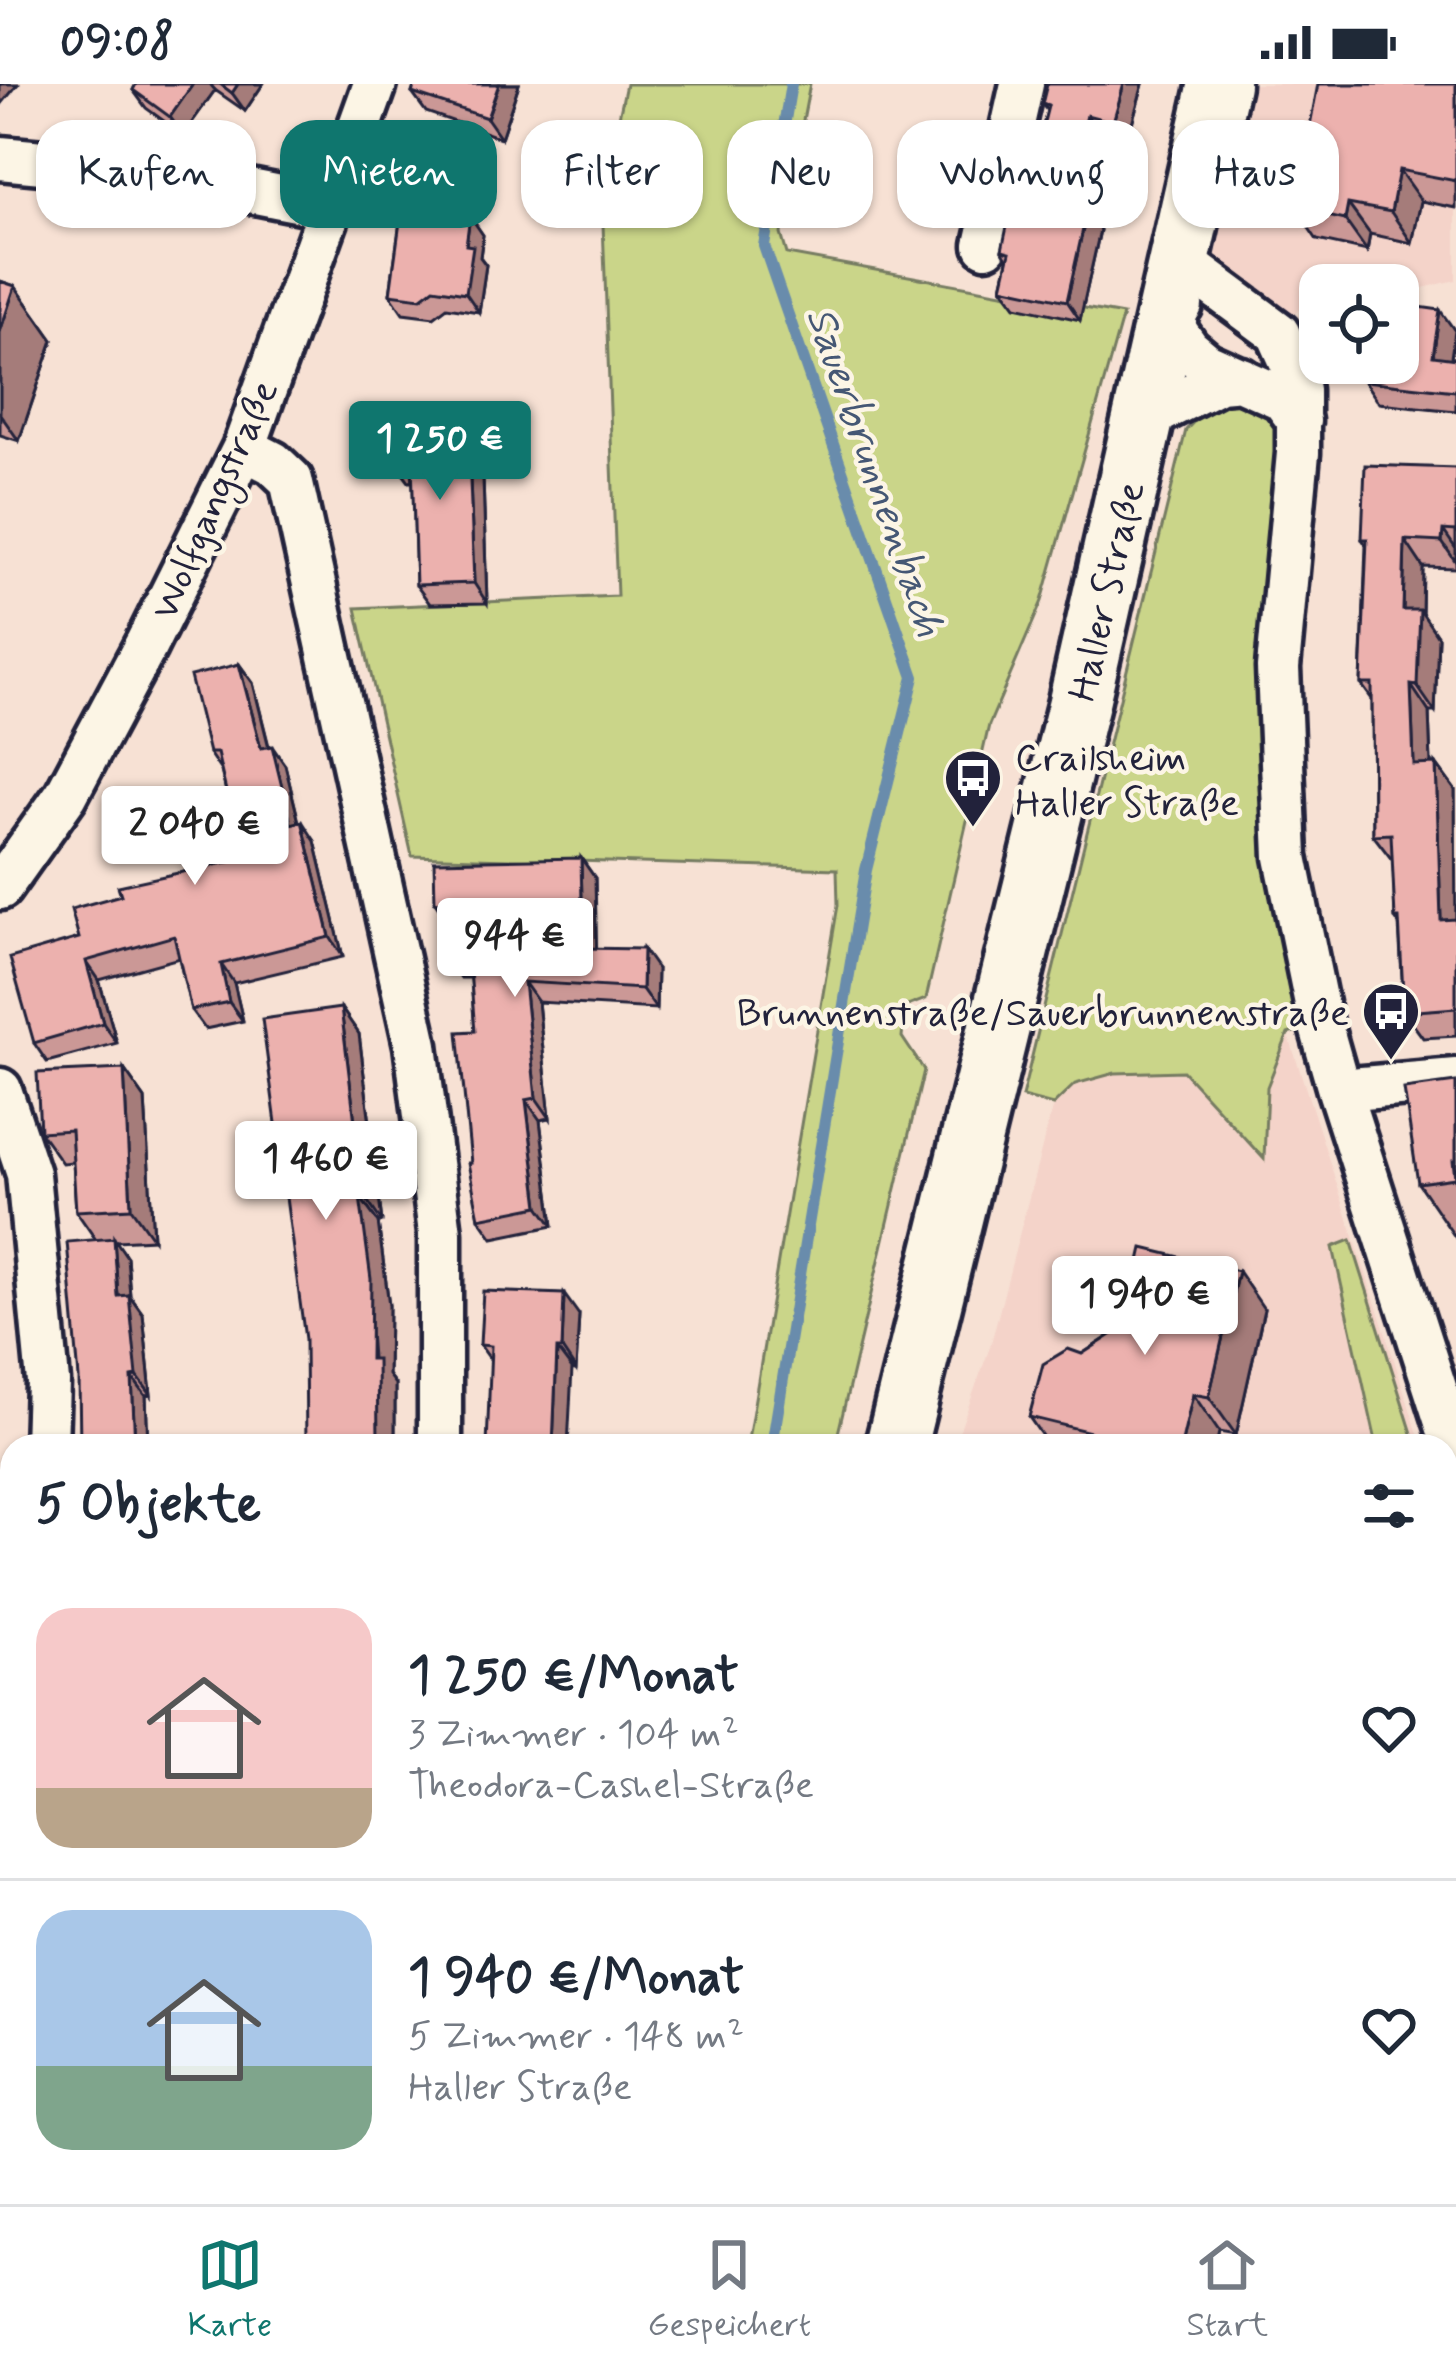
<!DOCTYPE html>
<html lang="de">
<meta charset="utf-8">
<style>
:root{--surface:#fff;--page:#f6f6f7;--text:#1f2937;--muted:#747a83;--line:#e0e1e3;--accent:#0f766e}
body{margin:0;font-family:Mynerve,sans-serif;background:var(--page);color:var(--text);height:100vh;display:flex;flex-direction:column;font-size:45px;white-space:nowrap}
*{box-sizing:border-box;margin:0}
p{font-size:39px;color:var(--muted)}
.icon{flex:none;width:66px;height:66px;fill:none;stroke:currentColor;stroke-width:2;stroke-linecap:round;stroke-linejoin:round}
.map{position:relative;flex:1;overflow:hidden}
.panel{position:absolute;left:0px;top:1350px;width:1458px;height:771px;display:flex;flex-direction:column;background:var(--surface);border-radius:36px 36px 0 0;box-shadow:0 3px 9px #0004}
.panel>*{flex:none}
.guide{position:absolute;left:36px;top:36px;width:1386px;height:108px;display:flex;gap:24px}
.fabs{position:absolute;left:1299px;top:180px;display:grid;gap:24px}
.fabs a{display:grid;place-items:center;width:120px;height:120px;border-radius:24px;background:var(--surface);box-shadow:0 3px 9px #0004;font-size:60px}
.price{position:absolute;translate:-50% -102px;padding:0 27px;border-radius:12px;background:#fff;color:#222;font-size:39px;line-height:78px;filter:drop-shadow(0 3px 6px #0008)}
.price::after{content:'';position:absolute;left:50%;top:72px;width:36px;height:27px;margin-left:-18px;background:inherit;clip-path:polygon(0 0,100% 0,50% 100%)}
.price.current{background:var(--accent);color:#fff}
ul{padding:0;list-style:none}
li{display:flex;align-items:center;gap:36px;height:300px;padding:0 36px}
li+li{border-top:3px solid var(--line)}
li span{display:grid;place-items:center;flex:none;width:336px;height:240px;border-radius:36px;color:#555}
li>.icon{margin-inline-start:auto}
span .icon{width:144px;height:144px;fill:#fffc;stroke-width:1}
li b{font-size:51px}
h2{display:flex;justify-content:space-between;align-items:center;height:144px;padding:0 36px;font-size:51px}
.pill{padding:0 42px;border-radius:36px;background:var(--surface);box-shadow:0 3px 9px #0004;font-size:42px;line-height:108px}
.pill.current{background:var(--accent);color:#fff}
.status{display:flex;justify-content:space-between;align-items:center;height:84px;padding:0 60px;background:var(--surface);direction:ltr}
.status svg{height:33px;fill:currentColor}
.menu{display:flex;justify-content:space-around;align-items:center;height:168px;border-top:3px solid var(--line);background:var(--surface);font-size:33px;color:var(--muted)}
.menu a{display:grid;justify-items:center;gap:6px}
.menu .current{color:var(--accent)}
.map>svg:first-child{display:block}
.built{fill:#f4d3c9}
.green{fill:#cad589;stroke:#767c62;stroke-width:3}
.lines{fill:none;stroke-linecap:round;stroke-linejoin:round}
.stream{stroke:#698cac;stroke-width:12}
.street-casing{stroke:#22223b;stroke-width:51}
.secondary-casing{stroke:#22223b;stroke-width:69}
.street{stroke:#fcf5e5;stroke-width:42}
.secondary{stroke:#fcf5e5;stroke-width:60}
.wall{fill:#cb9896;stroke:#22223b;stroke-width:3}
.shaded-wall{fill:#a57c7a;stroke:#22223b;stroke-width:3}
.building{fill:#ecb1ae;stroke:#22223b;stroke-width:3}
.labels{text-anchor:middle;stroke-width:9;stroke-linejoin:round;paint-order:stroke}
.street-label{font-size:39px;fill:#22223b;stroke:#fcf5e5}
.poi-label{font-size:39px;fill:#22223b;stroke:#fcf5e5;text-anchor:start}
.water-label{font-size:42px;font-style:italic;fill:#455774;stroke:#fcf5e5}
</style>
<div class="status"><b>09:08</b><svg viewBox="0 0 49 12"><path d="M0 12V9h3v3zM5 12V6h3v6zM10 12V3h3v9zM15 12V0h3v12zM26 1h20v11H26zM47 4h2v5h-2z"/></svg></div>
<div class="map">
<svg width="1456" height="2120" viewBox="0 0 1456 2120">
<rect width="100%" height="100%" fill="#f7e1d4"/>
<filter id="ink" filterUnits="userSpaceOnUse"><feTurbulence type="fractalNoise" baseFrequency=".00833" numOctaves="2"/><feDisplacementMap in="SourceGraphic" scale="24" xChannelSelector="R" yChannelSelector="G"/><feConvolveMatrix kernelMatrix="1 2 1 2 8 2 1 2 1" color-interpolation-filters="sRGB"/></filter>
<g filter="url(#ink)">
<path class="built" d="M 1245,0 L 1456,0 L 1456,196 L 1398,210 L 1398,201 L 1322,199 L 1278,249 L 1191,219 Z
M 1288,950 L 1422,1362 L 954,1362 L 990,1263 L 1053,1021 L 1075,1000 L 1115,989 L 1184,987 L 1263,1074 L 1267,1003 Z
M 367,2109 L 1344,2109 L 1340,2120 L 364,2120 Z"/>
<path class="green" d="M 626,0 L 810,0 L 781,150 L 787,170 L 1123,231 L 1042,517 L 989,641 L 926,915 L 905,923 L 902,953 L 924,986 L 835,1362 L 747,1362 L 838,821 L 837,785 L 412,772 L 356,524 L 617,512 L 602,113 Z
M 1264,303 L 1282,314 L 1278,584 L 1320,939 L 1288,950 L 1267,1003 L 1264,1075 L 1183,987 L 1115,989 L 1075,1000 L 1053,1021 L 1022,1013 L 1186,346 L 1206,325 Z
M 1351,1156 L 1416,1362 L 1377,1362 L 1333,1163 Z
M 1446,1456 L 1456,1487 L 1456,1827 L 1446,1847 Z
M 1271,2109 L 1341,2109 L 1338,2120 L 1268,2120 Z"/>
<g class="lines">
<path class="stream" d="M 772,1362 L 866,786 L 914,593 L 764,162 L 791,0
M 794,2120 L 797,2109"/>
<g class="street-casing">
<path id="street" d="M 0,74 L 159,89 L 331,123
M 986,161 L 1022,0
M 1181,177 L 1278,249 L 1292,280 L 1298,306 L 1298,369 L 1278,584 L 1286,773 L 1320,939 L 1339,1006 L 1456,1369
M 1181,221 L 1170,226 L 1177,249 L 1188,265 L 1206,280 L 1282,314 L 1299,337
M 1145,335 L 1219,297 L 1242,295
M 244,364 L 273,379 L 291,396 L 416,961 L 440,1149 L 440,1362
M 0,804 L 66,711 L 146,561 L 244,364 L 375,0
M 0,1006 L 28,1090 L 48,1298 L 46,1362
M 1339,1006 L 1456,996
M 0,1819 L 12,1736
M 1446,1931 L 1456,1911
M 320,2120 L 323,2109
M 1376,2120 L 1380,2109"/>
</g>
<g class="secondary-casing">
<path id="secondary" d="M 896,1362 L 1079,618 L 1219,0
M 727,2120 L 730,2109"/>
</g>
<use href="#street" class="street"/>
<use href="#secondary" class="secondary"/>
</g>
<path class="wall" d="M 136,0 L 263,0 L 245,27 L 215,6 L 183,51 L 146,24 L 133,6 Z
M 415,0 L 519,0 L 501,54 L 426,28 L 412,9 Z
M 1143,0 L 1127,57 L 1101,51 L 1082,126 L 1087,127 L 1100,146 L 1080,236 L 1016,222 L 1002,203 L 1008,176 L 1002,166 L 1025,113 L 1047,27 L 1042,20 Z
M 1456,0 L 1456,124 L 1421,117 L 1412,159 L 1370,150 L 1367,167 L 1317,156 L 1296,125 L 1305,67 Z
M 451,104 L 448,130 L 470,132 L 483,151 L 480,173 L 486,181 L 479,228 L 447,223 L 434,233 L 403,229 L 390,210 L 400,138 L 394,129 Z
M 0,197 L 15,202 L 53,256 L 19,357 L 0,351 Z
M 1455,247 L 1451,274 L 1456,275 L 1456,327 L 1379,319 L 1364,297 Z
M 482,363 L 487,519 L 430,520 L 416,501 L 413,398 L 409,398 L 395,379 Z
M 1456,384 L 1456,484 L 1423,483 L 1422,529 L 1438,553 L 1435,628 L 1429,628 L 1431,680 L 1436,680 L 1455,706 L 1456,952 L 1423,954 L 1404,928 L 1399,840 L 1395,834 L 1393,777 L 1373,751 L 1372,615 L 1361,600 L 1366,461 L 1362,455 Z
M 239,580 L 253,599 L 269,662 L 285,681 L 299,738 L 315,757 L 343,873 L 234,899 L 243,937 L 205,945 L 191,926 L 179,874 L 99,896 L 117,959 L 47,978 L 34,959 L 79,854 L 242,775 L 221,687 L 209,669 Z
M 581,774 L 595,794 L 596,865 L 657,885 L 656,925 L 538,918 L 550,1034 L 540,1036 L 553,1142 L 493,1154 L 479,1134 L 471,1079 L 475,947 L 471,894 L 461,894 L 447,874 L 446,834 L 435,818 Z
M 341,924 L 359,950 L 382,1138 L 378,1138 L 389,1221 L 388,1291 L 395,1300 L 395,1362 L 306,1362 Z
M 124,985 L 145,1015 L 153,1155 L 115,1157 L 127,1173 L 130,1212 L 143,1230 L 151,1311 L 146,1312 L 148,1362 L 80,1362 L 96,1156 L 76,1127 L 73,1078 L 62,1079 L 40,1048 Z
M 1456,998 L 1456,1152 L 1455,1153 L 1418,1099 Z
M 1264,1225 L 1236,1351 L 1219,1348 L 1216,1362 L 1049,1362 L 1029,1333 L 1082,1270 L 1125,1242 Z
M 579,1231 L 576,1286 L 490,1275 L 480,1261 Z
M 192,2109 L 274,2109 L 271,2120 L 201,2120 L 202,2111 Z"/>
<path class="shaded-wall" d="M 0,0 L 18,0 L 0,22 Z
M 193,0 L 210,0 L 215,6 L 183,51 L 170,33 Z
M 238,0 L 263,0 L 245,27 L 232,9 Z
M 499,0 L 519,0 L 501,54 L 487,34 Z
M 1124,0 L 1143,0 L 1127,57 L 1113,38 Z
M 1087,31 L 1101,51 L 1078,141 L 1065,122 Z
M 1399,86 L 1421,117 L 1412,159 L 1391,128 Z
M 443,93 L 451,104 L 446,146 L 438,135 Z
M 1348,120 L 1370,150 L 1367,167 L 1345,136 Z
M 1087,127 L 1100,146 L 1080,236 L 1067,217 Z
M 470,132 L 483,151 L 480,173 L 486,181 L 479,228 L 466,209 L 466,161 Z
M 15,202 L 53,256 L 19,357 L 0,330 L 0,248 Z
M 1440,226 L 1455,247 L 1448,293 L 1433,272 Z
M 468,344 L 482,363 L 487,519 L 474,499 Z
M 1443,446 L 1456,465 L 1456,478 L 1442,458 Z
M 1405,456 L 1423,483 L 1422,529 L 1438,553 L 1435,628 L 1417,602 L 1403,526 Z
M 239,580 L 253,599 L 274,684 L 261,664 Z
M 1411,601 L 1429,628 L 1432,707 L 1414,681 Z
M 272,662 L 285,681 L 304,759 L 291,740 Z
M 1436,680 L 1455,706 L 1456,857 L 1441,836 Z
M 302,737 L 315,757 L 343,873 L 330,853 Z
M 581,774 L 595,794 L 597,884 L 583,864 Z
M 643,865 L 657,885 L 656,925 L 642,905 Z
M 86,877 L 99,896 L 117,959 L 103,939 Z
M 221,880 L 234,899 L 243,937 L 229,918 Z
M 524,898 L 538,918 L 550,1034 L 536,1014 Z
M 341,924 L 359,950 L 382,1138 L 364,1112 Z
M 124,985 L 145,1015 L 153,1155 L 131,1124 Z
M 526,1016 L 540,1036 L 553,1142 L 539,1122 Z
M 360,1113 L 378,1138 L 389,1221 L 388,1291 L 395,1300 L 395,1362 L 382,1362 L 378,1355 Z
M 114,1154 L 127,1173 L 130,1212 L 143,1230 L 151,1311 L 137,1292 L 118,1212 Z
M 1238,1187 L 1264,1225 L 1236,1351 L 1209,1313 Z
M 564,1210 L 579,1231 L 576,1286 L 562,1265 Z
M 557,1265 L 572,1285 L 568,1362 L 553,1362 Z
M 132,1293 L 146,1312 L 148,1362 L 135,1362 Z
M 1193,1310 L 1219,1348 L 1216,1362 L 1181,1362 Z
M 12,2109 L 30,2109 L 27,2120 L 8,2120 Z
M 243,2109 L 247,2109 L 255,2120 L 241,2120 Z
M 257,2109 L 274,2109 L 271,2120 L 265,2120 Z
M 490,2109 L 517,2109 L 515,2120 L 488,2120 Z
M 1211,2109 L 1248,2109 L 1245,2120 L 1208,2120 Z"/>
<path class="building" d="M 136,0 L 193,0 L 170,33 L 133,6 Z
M 220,0 L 238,0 L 232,9 Z
M 415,0 L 499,0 L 487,34 L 412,9 Z
M 1047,0 L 1124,0 L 1113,38 L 1087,31 L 1065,122 L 1087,127 L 1067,217 L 1002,203 L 1010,168 L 1002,166 L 1014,110 L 1025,113 L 1048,22 L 1042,20 Z
M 1318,0 L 1456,0 L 1456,97 L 1399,86 L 1391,128 L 1348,120 L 1345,136 L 1296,125 L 1288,103 L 1287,63 L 1305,67 Z
M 399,87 L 443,93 L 439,128 L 402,123 L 401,130 L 394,129 Z
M 402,123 L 470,132 L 466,161 L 473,162 L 466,209 L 434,204 L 421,214 L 390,210 Z
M 0,197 L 15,202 L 0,248 Z
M 1398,220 L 1440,226 L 1433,272 L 1456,275 L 1456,307 L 1364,297 L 1367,279 L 1398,279 Z
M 468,344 L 474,499 L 416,501 L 412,379 L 395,379 L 395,346 Z
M 1365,381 L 1456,384 L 1456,447 L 1443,446 L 1442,458 L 1405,456 L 1403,526 L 1420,526 L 1417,602 L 1411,601 L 1414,681 L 1436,680 L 1441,836 L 1456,835 L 1456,924 L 1404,928 L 1399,834 L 1395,834 L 1391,750 L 1373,751 L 1372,600 L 1361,600 L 1367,455 L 1362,455 Z
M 239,580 L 261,664 L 272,662 L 291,740 L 302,737 L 330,853 L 221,880 L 229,918 L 191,926 L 174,852 L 86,877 L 103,939 L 34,959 L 10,874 L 79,854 L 71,825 L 121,811 L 118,802 L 242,775 L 217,669 L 209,669 L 190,592 Z
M 581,774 L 583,864 L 643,865 L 642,905 L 524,898 L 536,1014 L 526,1016 L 539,1122 L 479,1134 L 468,1079 L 471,1079 L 458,948 L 475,947 L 469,874 L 447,874 L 446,817 L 435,818 L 434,777 Z
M 341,924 L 364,1112 L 360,1113 L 371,1195 L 370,1275 L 377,1275 L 378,1355 L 372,1355 L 371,1362 L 306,1362 L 305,1255 L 262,935 Z
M 124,985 L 131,1124 L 76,1127 L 71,1046 L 40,1048 L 37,989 Z
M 1456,998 L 1456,1076 L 1453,1076 L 1455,1094 L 1418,1099 L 1404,1005 Z
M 114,1154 L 118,1212 L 129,1211 L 137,1292 L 132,1293 L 135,1362 L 80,1362 L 79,1294 L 67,1158 Z
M 1143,1164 L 1238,1187 L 1209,1313 L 1193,1310 L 1181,1362 L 1096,1362 L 1099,1350 L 1029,1333 L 1043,1280 L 1068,1265 L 1082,1270 L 1125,1242 Z
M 483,1207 L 564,1210 L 562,1265 L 557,1265 L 553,1362 L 487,1362 L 491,1262 L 480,1261 Z
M 12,1916 L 12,2107 L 8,2120 L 0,2120 L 0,2006 L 5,1984 L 0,1983 L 0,1971 Z
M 203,2109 L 243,2109 L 241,2120 L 201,2120 Z
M 373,2109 L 490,2109 L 488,2120 L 370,2120 Z
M 998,2109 L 1211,2109 L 1208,2120 L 995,2120 Z"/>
</g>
<defs>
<g id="bus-pin" transform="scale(3)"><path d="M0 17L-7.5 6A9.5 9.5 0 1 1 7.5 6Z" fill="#22223b" stroke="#fcf5e5"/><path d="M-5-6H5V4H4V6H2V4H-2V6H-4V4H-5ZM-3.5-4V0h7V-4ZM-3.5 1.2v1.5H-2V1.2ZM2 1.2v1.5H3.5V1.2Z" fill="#fff"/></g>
</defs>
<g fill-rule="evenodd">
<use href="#bus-pin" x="973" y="694"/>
<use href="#bus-pin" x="1391" y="927"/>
</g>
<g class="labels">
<g class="street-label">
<text transform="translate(213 415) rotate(-66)" y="14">Wolfgangstraße</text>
<text transform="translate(1105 507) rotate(-77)" y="14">Haller Straße</text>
</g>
<g class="poi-label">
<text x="1015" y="686">Crailsheim<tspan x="1015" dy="45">Haller Straße</tspan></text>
<text x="1349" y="941" text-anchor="end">Brunnenstraße/Sauerbrunnenstraße</text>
</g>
<g class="water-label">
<text transform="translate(877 387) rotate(71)" y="15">Sauerbrunnenbach</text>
</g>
</g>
</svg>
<div class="fabs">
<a><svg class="icon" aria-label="locate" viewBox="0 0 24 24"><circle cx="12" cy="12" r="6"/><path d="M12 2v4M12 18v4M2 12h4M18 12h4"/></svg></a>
</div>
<b class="price current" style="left:440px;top:419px">1 250 €</b>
<b class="price" style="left:195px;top:804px">2 040 €</b>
<b class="price" style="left:515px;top:916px">944 €</b>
<b class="price" style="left:326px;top:1139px">1 460 €</b>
<b class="price" style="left:1145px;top:1274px">1 940 €</b>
<div class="guide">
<a class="pill">Kaufen</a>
<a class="pill current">Mieten</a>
<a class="pill">Filter</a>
<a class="pill">Neu</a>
<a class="pill">Wohnung</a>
<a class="pill">Haus</a>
</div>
<section class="panel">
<h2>5 Objekte<svg class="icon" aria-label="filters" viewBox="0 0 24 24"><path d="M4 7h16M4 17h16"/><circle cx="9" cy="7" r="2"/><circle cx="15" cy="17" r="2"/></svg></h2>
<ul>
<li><span style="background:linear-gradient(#f6c9c9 75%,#b9a48a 0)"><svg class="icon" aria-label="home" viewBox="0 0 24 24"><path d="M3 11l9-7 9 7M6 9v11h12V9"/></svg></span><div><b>1 250 €/Monat</b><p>3 Zimmer · 104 m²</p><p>Theodora-Cashel-Straße</p></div><svg class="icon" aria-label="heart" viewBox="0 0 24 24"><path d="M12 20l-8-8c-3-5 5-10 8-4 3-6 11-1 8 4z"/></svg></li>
<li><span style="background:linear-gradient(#a9c7e8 65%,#7fa58c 0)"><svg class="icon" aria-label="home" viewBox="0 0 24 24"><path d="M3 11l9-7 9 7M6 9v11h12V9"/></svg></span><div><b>1 940 €/Monat</b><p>5 Zimmer · 148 m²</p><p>Haller Straße</p></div><svg class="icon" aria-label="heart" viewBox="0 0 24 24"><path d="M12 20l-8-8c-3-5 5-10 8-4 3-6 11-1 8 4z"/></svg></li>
</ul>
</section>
</div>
<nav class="menu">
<a class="current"><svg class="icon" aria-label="map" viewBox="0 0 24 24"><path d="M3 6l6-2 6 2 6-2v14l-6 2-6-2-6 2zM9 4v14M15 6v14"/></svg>Karte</a>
<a><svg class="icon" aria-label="saved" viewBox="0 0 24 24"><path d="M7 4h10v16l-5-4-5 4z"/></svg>Gespeichert</a>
<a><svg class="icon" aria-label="home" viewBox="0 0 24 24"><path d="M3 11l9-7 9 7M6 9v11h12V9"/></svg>Start</a>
</nav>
